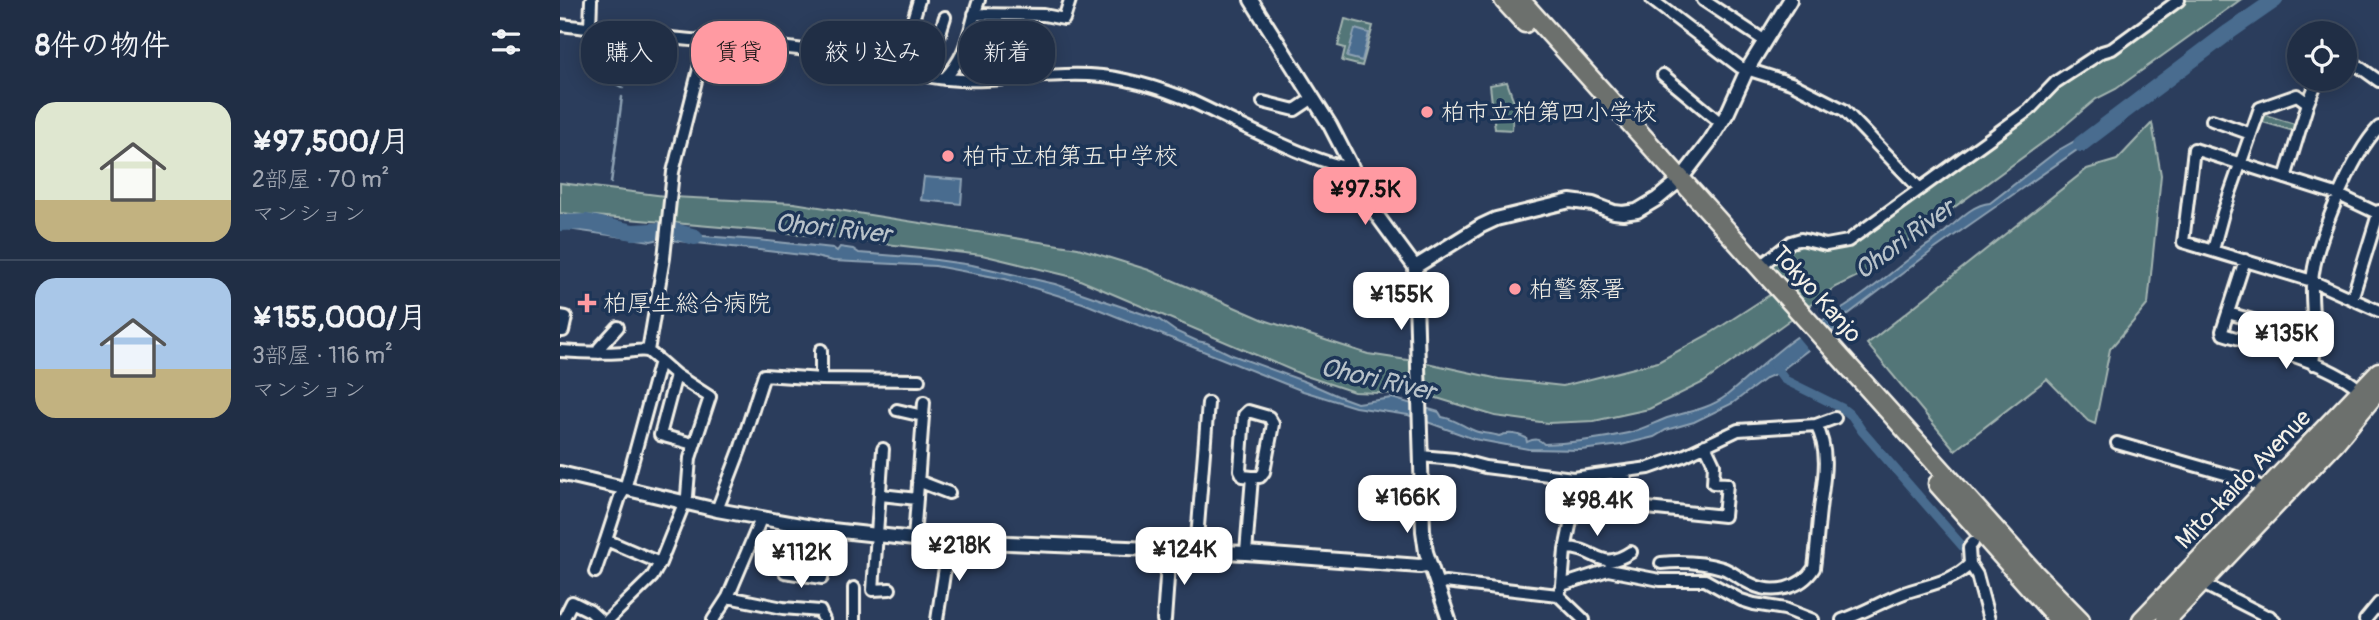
<!DOCTYPE html>
<html lang="ja">
<meta charset="utf-8">
<style>
:root{--surface:#202e45;--page:#28364c;--text:#f1f3f6;--muted:#a2a8b3;--line:#3d4a5e;--accent:#ff9aa2}
body{margin:0;font-family:Pangolin,"Klee One",sans-serif;background:var(--page);color:var(--text);height:100vh;display:flex;flex-direction:column;font-size:26px;white-space:nowrap}
*{box-sizing:border-box;margin:0}
p{font-size:23px;color:var(--muted)}
.icon{flex:none;width:38px;height:38px;fill:none;stroke:currentColor;stroke-width:2;stroke-linecap:round;stroke-linejoin:round}
.map{position:relative;flex:1;overflow:hidden}
.details{display:flex;flex-direction:column;background:var(--surface);width:560px}
.details>*{flex:none}
.top-card{position:absolute;left:21px;top:21px;width:665px;height:63px;display:flex;gap:14px}
.fabs{position:absolute;left:1727px;top:21px;display:grid;gap:14px}
.fabs a{display:grid;place-items:center;width:70px;height:70px;border-radius:50%;background:var(--surface);box-shadow:0 4px 18px #0003,0 0 0 2px var(--line);font-size:35px}
.price{position:absolute;translate:-50% -60px;padding:0 16px;border-radius:14px;background:#fff;color:#222;font-size:23px;line-height:46px;filter:drop-shadow(0 2px 4px #0008)}
.price::after{content:'';position:absolute;left:50%;top:42px;width:21px;height:16px;margin-left:-10px;background:inherit;clip-path:polygon(0 0,100% 0,50% 100%)}
.price.active{background:var(--accent);color:#111}
ul{padding:0;list-style:none}
li{display:flex;align-items:center;gap:21px;height:175px;padding:0 35px}
li+li{border-top:2px solid var(--line)}
li span{display:grid;place-items:center;flex:none;width:196px;height:140px;border-radius:21px;color:#555}
li>.icon{margin-inline-start:auto}
span .icon{width:84px;height:84px;fill:#fffc;stroke-width:1}
li b{font-size:30px}
h2{display:flex;justify-content:space-between;align-items:center;height:84px;padding:0 35px;font-size:30px}
.pill{padding:0 24px;border-radius:28px;background:var(--surface);box-shadow:0 4px 18px #0003,0 0 0 2px var(--line);font-size:24px;line-height:63px}
.pill.active{background:var(--accent);color:#111}
main{display:flex;flex:1;min-height:0}
.map>svg:first-child{display:block}
.green{fill:#527678;stroke:#a3b4b0;stroke-width:2}
.water{fill:#486c8f;stroke:#8da1b3;stroke-width:2}
.pier{fill:#2b3d5c}
.lines{fill:none;stroke-linecap:round;stroke-linejoin:round}
.stream{stroke:#8da1b3;stroke-width:2.5}
.canal{stroke:#486c8f;stroke-width:9}
.river{stroke:#486c8f;stroke-width:16}
.minor-casing{stroke:#f4f1e8;stroke-width:16}
.tertiary-casing{stroke:#f4f1e8;stroke-width:18}
.trunk-casing{stroke:#f4f1e8;stroke-width:23}
.minor{stroke:#1d3557;stroke-width:10}
.tertiary{stroke:#1d3557;stroke-width:12}
.trunk{stroke:#6c706d;stroke-width:18}
.poi-dot{fill:#ff9aa2;stroke:#1d3557;stroke-width:2.5}
.labels{text-anchor:middle;stroke-width:7;stroke-linejoin:round;paint-order:stroke}
.poi-label{font-size:24px;fill:#f4f1e8;stroke:#1d3557;text-anchor:start}
.street-label{font-size:24px;fill:#f4f1e8;stroke:#1d3557}
.water-label{font-size:26px;font-style:italic;fill:#b8c2c9;stroke:#1d3557}
</style>
<main>
<section class="details">
<h2>8件の物件<svg class="icon" aria-label="filters" viewBox="0 0 24 24"><path d="M4 7h16M4 17h16"/><circle cx="9" cy="7" r="2"/><circle cx="15" cy="17" r="2"/></svg></h2>
<ul>
<li><span style="background:linear-gradient(#dfe7d0 70%,#c2b280 0)"><svg class="icon" aria-label="home" viewBox="0 0 24 24"><path d="M3 11l9-7 9 7M6 9v11h12V9"/></svg></span><div><b>¥97,500/月</b><p>2部屋 · 70 m²</p><p>マンション</p></div></li>
<li><span style="background:linear-gradient(#a9c7e8 65%,#c2b280 0)"><svg class="icon" aria-label="home" viewBox="0 0 24 24"><path d="M3 11l9-7 9 7M6 9v11h12V9"/></svg></span><div><b>¥155,000/月</b><p>3部屋 · 116 m²</p><p>マンション</p></div></li>
</ul>
</section>
<div class="map">
<svg width="1819" height="620" viewBox="0 0 1819 620">
<rect width="100%" height="100%" fill="#2b3d5c"/>
<filter id="ink" filterUnits="userSpaceOnUse"><feTurbulence type="fractalNoise" baseFrequency=".0143" numOctaves="2"/><feDisplacementMap in="SourceGraphic" scale="14" xChannelSelector="R" yChannelSelector="G"/><feConvolveMatrix kernelMatrix="1 2 1 2 8 2 1 2 1" color-interpolation-filters="sRGB"/></filter>
<g filter="url(#ink)">
<path class="green" d="M 1624,0 L 1680,0 L 1556,89 L 1536,99 L 1496,133 L 1304,273 L 1275,287 L 1144,382 L 1089,409 L 1034,421 L 988,423 L 935,416 L 867,395 L 794,392 L 743,375 L 513,277 L 422,255 L 230,233 L 0,213 L 0,183 L 113,197 L 234,203 L 518,248 L 589,270 L 704,320 L 808,354 L 867,363 L 939,379 L 1003,386 L 1098,362 L 1151,333 L 1225,285 L 1207,264 C 1236,242 1235,240 1271,248 L 1495,86 L 1582,30 Z
M 785,19 L 813,26 L 802,66 L 782,61 L 785,48 L 778,46 Z
M 947,82 L 954,102 L 952,130 L 935,129 L 930,85 Z
M 1699,113 L 1741,126 L 1740,133 L 1696,120 Z
M 1592,123 L 1601,175 L 1588,304 L 1550,349 L 1535,424 L 1528,421 L 1487,379 L 1395,450 L 1307,344 L 1527,169 L 1557,160 Z"/>
<path class="water" d="M 795,29 L 809,33 L 802,61 L 787,57 Z
M 1536,129 L 1540,134 L 1372,251 L 1282,319 L 1278,327 L 1218,373 L 1206,378 L 1173,403 L 1134,422 L 1106,430 L 1094,437 L 1061,445 L 1021,450 L 968,449 L 914,439 L 848,415 L 795,407 L 743,391 L 523,303 L 445,279 L 375,266 L 273,261 L 251,256 L 111,240 L 109,231 L 128,235 L 198,240 L 273,248 L 277,251 L 280,247 L 293,249 L 299,253 L 362,258 L 412,265 L 495,284 L 598,319 L 615,331 L 637,341 L 647,343 L 672,355 L 746,382 L 778,396 L 797,403 L 832,398 L 879,412 L 882,417 C 895,419 904,427 915,431 C 923,434 931,433 939,436 C 948,432 958,434 966,438 L 967,442 C 974,439 978,438 984,444 C 1013,443 1040,439 1068,433 C 1081,430 1094,423 1107,418 C 1127,412 1149,409 1166,396 C 1188,378 1208,358 1231,341 C 1249,328 1267,318 1285,307 C 1313,289 1339,266 1366,246 C 1386,236 1407,204 1430,203 L 1497,151 Z
M 364,177 L 403,180 L 401,204 L 361,200 Z
M 0,219 L 97,232 L 96,240 L 91,241 L 0,228 Z"/>
<path class="pier" d="M 1258,318 L 1273,335 L 1250,352 L 1235,334 Z"/>
<g class="lines">
<path class="stream" d="M 39,45 C 39,67 43,78 63,88
M 51,183 L 62,97"/>
<path class="canal" d="M 1214,365 L 1225,380 L 1282,408 L 1292,416 L 1302,431 L 1404,548"/>
<path class="river" d="M 1521,144 L 1669,32 L 1715,0
M 0,223 L 27,222 L 73,232 L 111,230 L 135,237"/>
<g class="minor-casing">
<path id="minor" d="M 1092,0 L 1180,67 L 1231,83 L 1284,110 L 1359,188
M 1143,0 L 1205,41
M 414,14 L 484,15 L 504,19 L 510,0
M 0,25 C 40,29 80,35 121,39 C 166,44 213,44 258,52 C 301,59 344,75 387,79 C 447,85 506,66 566,80 C 585,84 604,90 622,97 C 653,110 766,171 792,166
M 30,28 L 31,0
M 346,46 L 363,51 L 375,49 L 385,17
M 1787,58 L 1819,81
M 338,70 L 359,0
M 1103,75 L 1161,123
M 384,79 C 409,53 408,32 419,0
M 703,102 L 735,110 L 753,98
M 1652,120 L 1691,134
M 1725,178 L 1748,103
M 1819,214 L 1779,195 L 1634,149 L 1623,242 L 1752,281 L 1819,311
M 1653,250 L 1663,213 L 1700,108 L 1737,95 L 1748,103 L 1758,79
M 1685,260 L 1662,331 L 1663,334 C 1703,347 1771,362 1801,391
M 1199,267 L 1231,242 L 1241,239 L 1266,245 L 1288,241 L 1469,110 L 1496,82 L 1542,52 L 1552,49 L 1619,0
M 1792,299 L 1819,211
M 1668,313 L 1696,321
M 0,316 L 6,317 L 3,331 L 0,331
M 0,351 C 21,352 43,354 65,352 C 73,352 79,349 88,351
M 39,353 L 39,348 L 58,327
M 1753,364 C 1757,338 1751,310 1752,283 C 1754,244 1792,155 1819,127
M 116,375 L 100,435 L 133,444
M 261,379 L 261,350
M 337,410 L 363,416
M 1557,443 L 1693,482 L 1697,485
M 323,449 L 313,590 L 330,589
M 860,456 L 895,459 L 925,467 L 1013,478 L 1013,511 L 1005,550 L 1002,585
M 1065,472 L 1068,506 L 1164,516 L 1167,484 L 1153,483 L 1154,464 L 1145,445
M 1013,478 L 1089,468 L 1123,456 L 1178,430 L 1256,425
M 358,481 L 389,493
M 321,495 L 357,499
M 1054,507 L 1058,473
M 157,510 L 180,450 L 204,375 L 261,379 L 359,380
M 233,525 L 225,572 L 262,578 L 270,530
M 354,539 L 364,402
M 1006,548 C 1038,548 1039,573 1071,552
M 636,551 L 648,403
M 686,553 L 692,477 L 683,476 L 680,470 L 684,415 L 688,411 L 709,417 L 713,424 L 704,472 L 700,477 L 692,477
M 100,563 L 46,540 L 60,497 L 65,489 L 100,361 L 88,351 L 104,258 L 113,172 L 146,41
M 1101,563 C 1121,561 1142,562 1162,568 C 1172,571 1181,580 1191,584 C 1213,595 1241,589 1254,568 C 1257,546 1258,524 1261,501 C 1265,475 1269,449 1256,425 L 1275,418
M 1410,564 L 1417,575 L 1429,620
M 35,572 L 46,540
M 1641,583 L 1714,620
M 877,584 L 885,582 L 998,595 L 1024,620
M 294,588 L 294,620
M 998,595 L 1002,585 L 1048,570 L 1100,580 L 1145,580 L 1181,600 L 1194,604 L 1225,609 L 1253,620
M 168,597 L 223,608 L 260,611 L 264,620
M 3,620 L 12,602 L 30,611 L 40,620
M 48,620 L 92,577 L 100,563 L 127,496 L 130,458 L 150,397 L 116,375 L 100,361
M 153,620 L 168,597 L 201,519
M 377,620 L 389,541
M 1282,620 C 1303,613 1323,601 1344,593 C 1366,585 1393,582 1410,564 L 1409,548 L 1413,543
M 1805,620 L 1819,603"/>
</g>
<g class="tertiary-casing">
<path id="tertiary" d="M 691,0 L 770,125 L 816,214 L 855,267 L 863,531 L 866,552 L 889,620
M 855,267 L 921,226 L 936,219 L 1010,201 L 1033,204 L 1054,212 L 1063,213 L 1077,211 L 1097,199 L 1120,180 L 1150,141 L 1168,112 L 1187,70 L 1230,0
M 0,473 L 157,510 L 263,529 L 354,539 L 686,553 L 860,566 L 870,564
M 604,620 L 609,550
M 1707,620 L 1709,617"/>
</g>
<g class="trunk-casing">
<path id="trunk" d="M 944,0 L 965,23
M 960,0 L 1475,574 L 1520,620
M 1378,484 L 1499,620
M 1582,620 L 1819,372
M 1606,620 L 1776,441 L 1819,389"/>
</g>
<use href="#minor" class="minor"/>
<use href="#tertiary" class="tertiary"/>
<use href="#trunk" class="trunk"/>
</g>
</g>
<g class="poi-dot">
<circle cx="867" cy="112" r="7"/>
<circle cx="388" cy="156" r="7"/>
<circle cx="955" cy="289" r="7"/>
<path d="M23.5 292.5h7v7h7v7h-7v7h-7v-7h-7v-7h7z"/>
</g>
<g class="labels">
<g class="poi-label">
<text x="881" y="120">柏市立柏第四小学校</text>
<text x="402" y="164">柏市立柏第五中学校</text>
<text x="969" y="297">柏警察署</text>
<text x="43" y="311">柏厚生総合病院</text>
</g>
<g class="street-label">
<text transform="translate(1257 294) rotate(48)" y="8">Tokyo Kanjo</text>
<text transform="translate(1683 479) rotate(-46)" y="8">Mito-kaido Avenue</text>
</g>
<g class="water-label">
<text transform="translate(273 228) rotate(6)" y="9">Ohori River</text>
<text transform="translate(1344 239) rotate(-36)" y="9">Ohori River</text>
<text transform="translate(818 379) rotate(13)" y="9">Ohori River</text>
</g>
</g>
</svg>
<div class="fabs">
<a><svg class="icon" aria-label="locate" viewBox="0 0 24 24"><circle cx="12" cy="12" r="6"/><path d="M12 2v4M12 18v4M2 12h4M18 12h4"/></svg></a>
</div>
<b class="price active" style="left:805px;top:227px">¥97.5K</b>
<b class="price" style="left:841px;top:332px">¥155K</b>
<b class="price" style="left:1726px;top:371px">¥135K</b>
<b class="price" style="left:847px;top:535px">¥166K</b>
<b class="price" style="left:1037px;top:538px">¥98.4K</b>
<b class="price" style="left:399px;top:583px">¥218K</b>
<b class="price" style="left:624px;top:587px">¥124K</b>
<b class="price" style="left:241px;top:590px">¥112K</b>
<div class="top-card">
<a class="pill">購入</a>
<a class="pill active">賃貸</a>
<a class="pill">絞り込み</a>
<a class="pill">新着</a>
</div>
</div>
</main>
